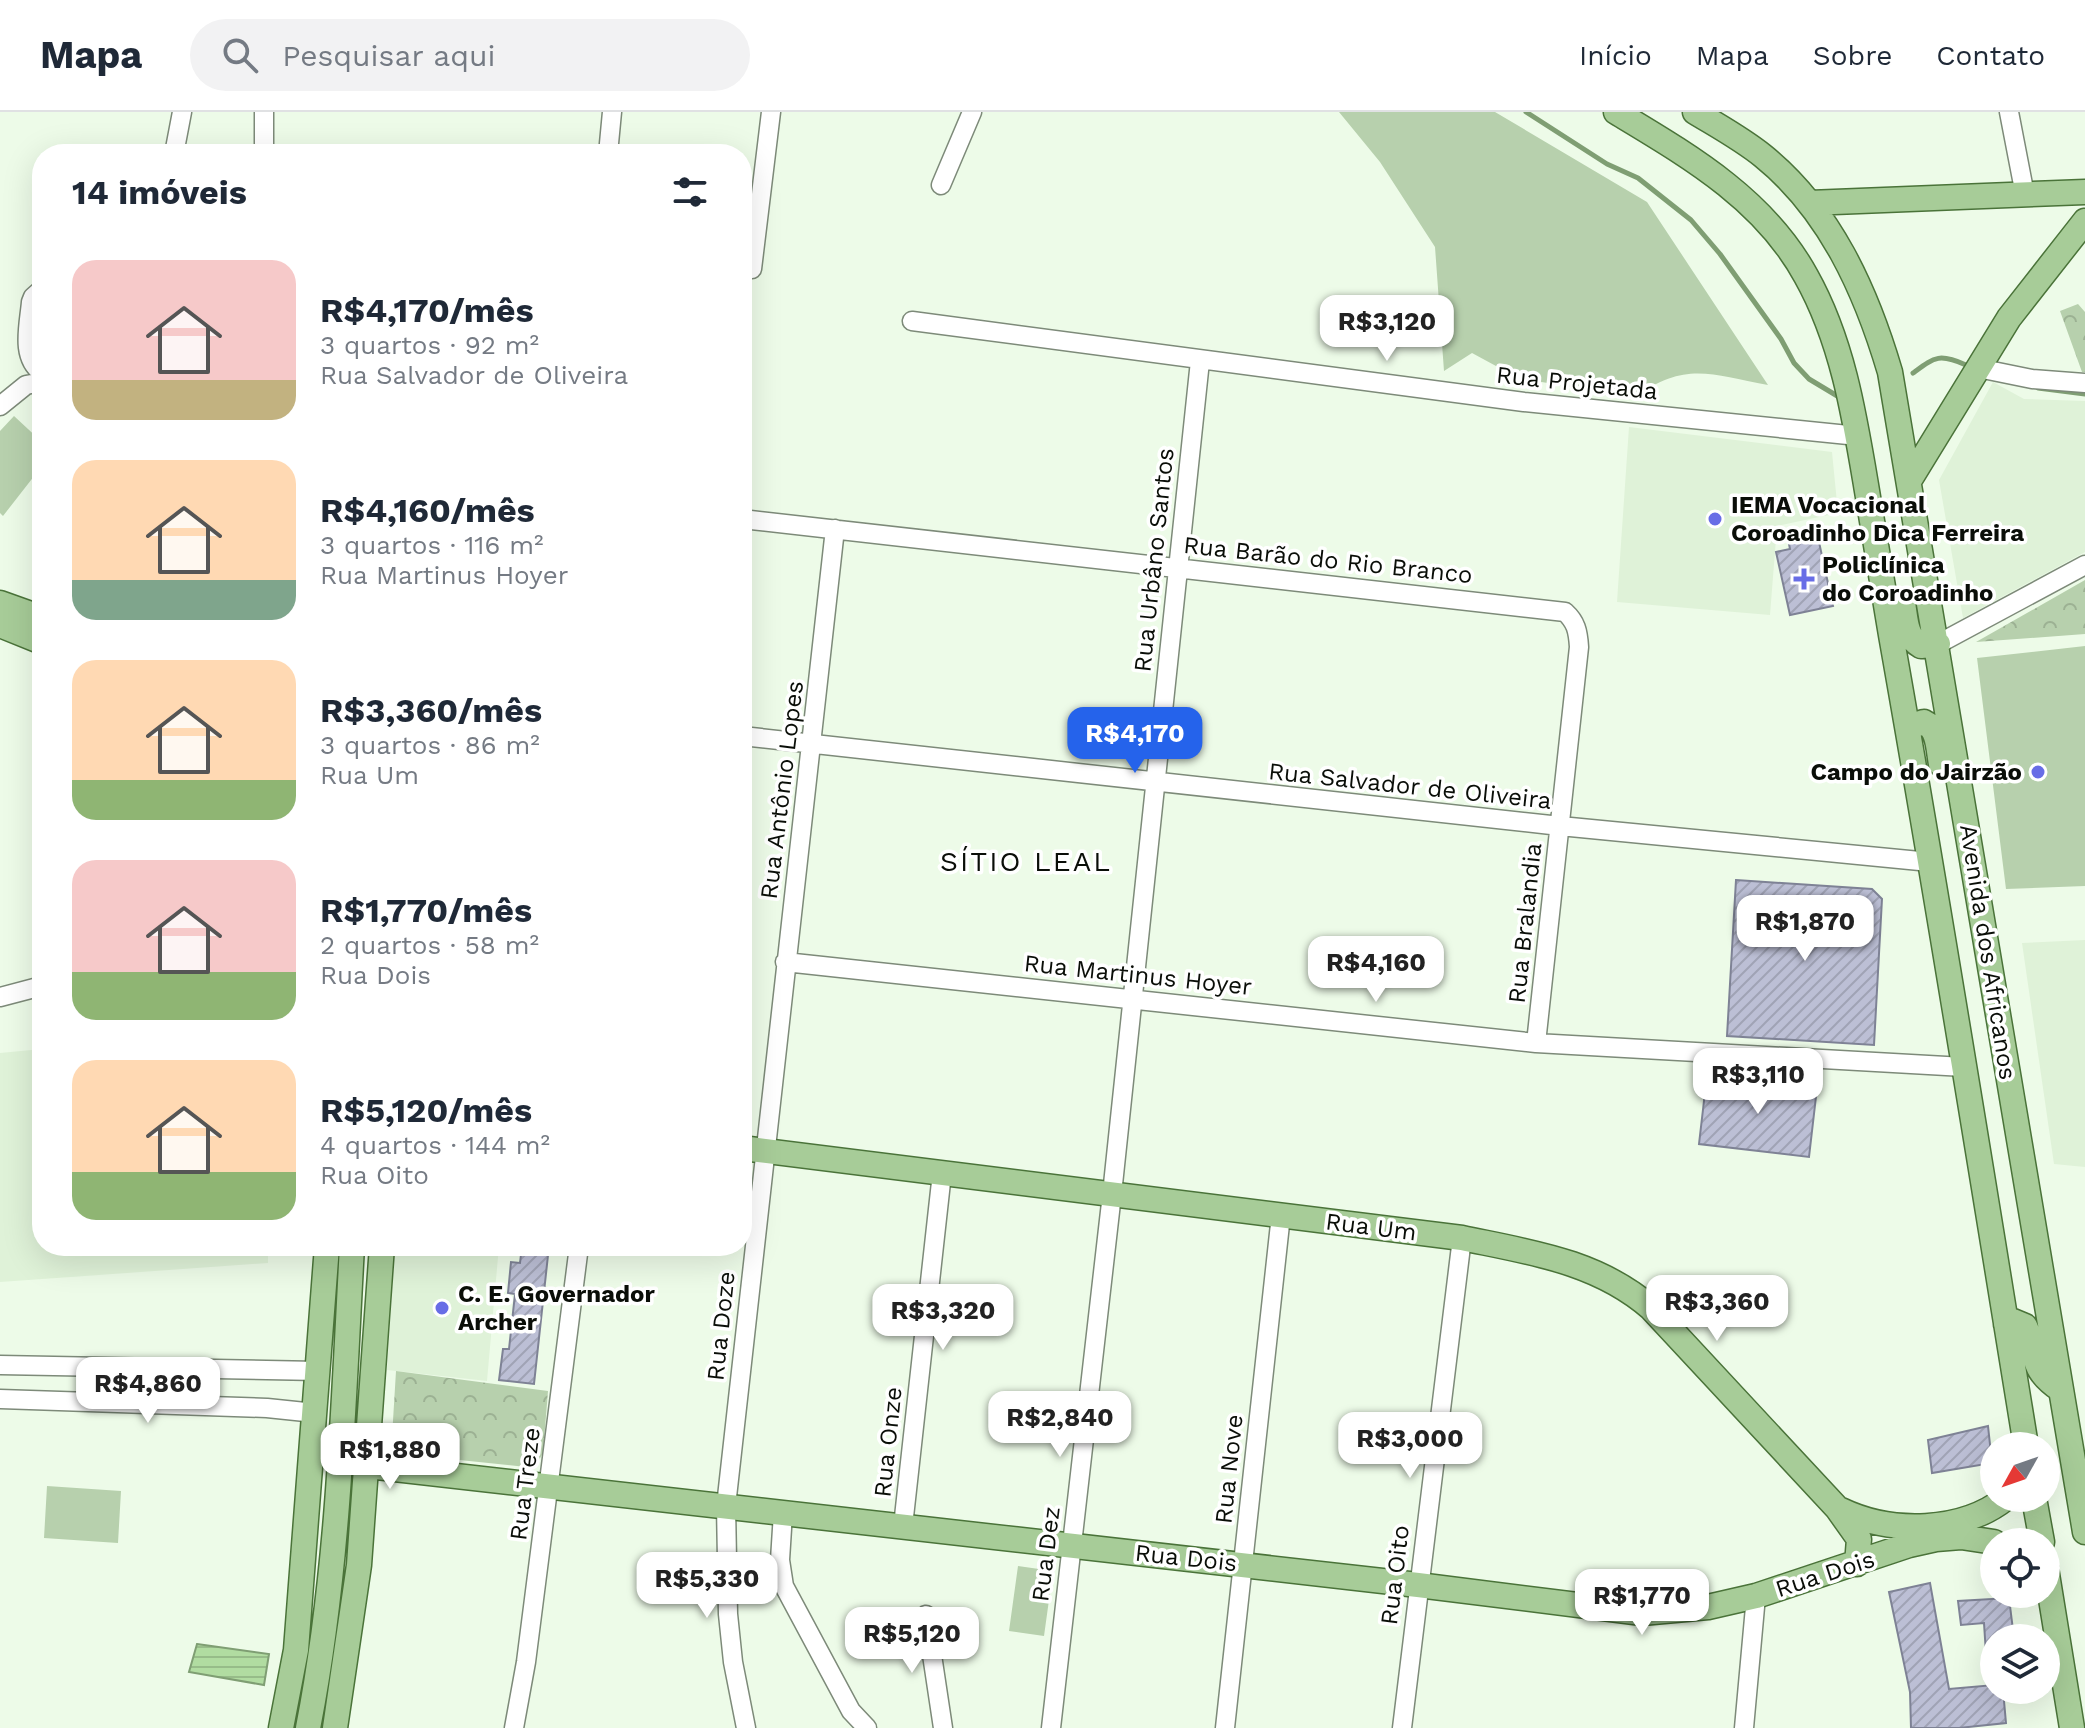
<!DOCTYPE html>
<html lang="pt">
<meta charset="utf-8">
<style>
:root{--surface:#fff;--page:#f2f2f3;--text:#1f2937;--muted:#747a83;--line:#e0e1e3;--accent:#2563eb}
body{margin:0;font-family:"Work Sans",sans-serif;background:var(--page);color:var(--text);height:100vh;display:flex;flex-direction:column;font-size:30px;white-space:nowrap}
*{box-sizing:border-box;margin:0}
p{font-size:26px;color:var(--muted)}
.icon{flex:none;width:44px;height:44px;fill:none;stroke:currentColor;stroke-width:2;stroke-linecap:round;stroke-linejoin:round}
.map{position:relative;flex:1;overflow:hidden}
.side{position:absolute;left:32px;top:32px;width:720px;height:1112px;display:flex;flex-direction:column;background:var(--surface);border-radius:32px;box-shadow:0 8px 32px #0002}
.side>*{flex:none}
.needle{width:52px;rotate:230deg}
.fabs{position:absolute;left:1980px;top:1320px;display:grid;gap:16px}
.fabs a{display:grid;place-items:center;width:80px;height:80px;border-radius:50%;background:var(--surface);box-shadow:0 8px 32px #0002;font-size:40px}
.price{position:absolute;translate:-50% -68px;padding:0 18px;border-radius:16px;background:#fff;color:#222;font-size:26px;line-height:52px;filter:drop-shadow(0 2px 4px #0008)}
.price::after{content:'';position:absolute;left:50%;top:48px;width:24px;height:18px;margin-left:-12px;background:inherit;clip-path:polygon(0 0,100% 0,50% 100%)}
.price.on{background:var(--accent);color:#fff}
ul{padding:0;list-style:none}
li{display:flex;align-items:center;gap:24px;height:200px;padding:0 40px}
li span{display:grid;place-items:center;flex:none;width:224px;height:160px;border-radius:24px;color:#555}
li>.icon{margin-inline-start:auto}
span .icon{width:96px;height:96px;fill:#fffc;stroke-width:1}
li b{font-size:34px}
h2{display:flex;justify-content:space-between;align-items:center;height:96px;padding:0 40px;font-size:34px}
header{display:flex;align-items:center;gap:48px;box-sizing:border-box;height:112px;padding:0 40px;background:var(--surface);border-bottom:2px solid var(--line)}
header strong{font-size:38px}
nav{display:flex;gap:44px;margin-inline-start:auto;font-size:28px}
.search{width:560px;height:72px;background:var(--page);display:flex;align-items:center;gap:20px;box-sizing:border-box;padding:0 28px;border-radius:44px;color:var(--muted);font-size:30px}
.map>svg:first-child{display:block}
.built{fill:#dff2d8}
.green{fill:#b7d0ad}
.forest{fill:url(#forest-crowns)}
.water{fill:url(#water-rules);stroke:#7f9e73;stroke-width:2}
.lines{fill:none;stroke-linecap:round;stroke-linejoin:round}
.stream{stroke:#7f9e73;stroke-width:5}
.building{fill:url(#building-hatch);stroke:#7e8295;stroke-width:2}
.minor-casing{stroke:#7d8a79;stroke-width:21}
.major-casing{stroke:#4a7339;stroke-width:27}
.minor{stroke:#fff;stroke-width:18}
.major{stroke:#a7cc98;stroke-width:24}
.poi-dot{fill:#686de6;stroke:#fff;stroke-width:3}
.labels{text-anchor:middle;stroke-width:7;stroke-linejoin:round;paint-order:stroke}
.street-label{font-size:24px;fill:#0a0e08;stroke:#fff}
.poi-label{font-size:24px;font-weight:bold;fill:#0a0e08;stroke:#fff;text-anchor:start}
.quarter-label{font-size:28px;letter-spacing:2px;fill:#0a0e08;stroke:#fff}
</style>
<header>
<strong>Mapa</strong>
<div class="search"><svg class="icon" aria-label="search" viewBox="0 0 24 24"><circle cx="10" cy="10" r="6"/><path d="M15 15l6 6"/></svg>Pesquisar aqui</div>
<nav><a>Início</a><a>Mapa</a><a>Sobre</a><a>Contato</a></nav>
</header>
<div class="map">
<svg width="2085" height="1616" viewBox="0 0 2085 1616">
<defs>
<pattern id="forest-crowns" width="20" height="18" patternUnits="userSpaceOnUse" patternTransform="scale(2)"><rect width="20" height="18" fill="#b7d0ad"/><path d="M2 6a3 3 0 1 1 6 0M12 15a3 3 0 1 1 6 0" fill="none" stroke="#9cb193"/></pattern>
<pattern id="water-rules" width="6" height="5" patternUnits="userSpaceOnUse" patternTransform="scale(2)"><rect width="6" height="5" fill="#b1dca1"/><path d="M0 2.5h6" fill="none" stroke="#97bc89"/></pattern>
<pattern id="building-hatch" width="6" height="6" patternUnits="userSpaceOnUse" patternTransform="scale(2)"><rect width="6" height="6" fill="#bcbfd5"/><path d="M-1 1l2-2M0 6l6-6M5 7l2-2" fill="none" stroke="#a0a3b5"/></pattern>
</defs>
<rect width="100%" height="100%" fill="#edfbe8"/>
<path class="built" d="M 1993,270 L 2024,287 L 2085,289 L 2085,440 L 1963,506 L 1939,368 Z
M 1629,315 L 1832,340 L 1838,401 L 1777,414 L 1770,503 L 1617,490 Z
M 2085,828 L 2085,1055 L 2054,1052 L 2022,831 Z
M 42,937 L 42,1134 L 268,1134 L 268,1151 L 0,1170 L 0,941 Z
M 395,1134 L 499,1134 L 487,1269 L 387,1258 Z"/>
<path class="green" d="M 1339,0 L 1495,0 L 1647,90 L 1768,273 C 1711,263 1686,248 1634,286 L 1536,269 L 1496,254 L 1472,241 L 1444,259 L 1435,135 L 1380,50 Z
M 14,304 L 42,330 L 42,354 L 3,404 L 0,401 L 0,319 Z
M 2085,534 L 2085,774 L 2006,777 L 1977,546 Z
M 47,1374 L 121,1379 L 118,1431 L 44,1426 Z
M 1018,1454 L 1053,1459 L 1044,1524 L 1009,1519 Z"/>
<path class="forest" d="M 2078,192 L 2085,200 L 2085,260 L 2082,260 L 2060,199 Z
M 2085,468 L 2085,522 L 1976,530 Z
M 396,1259 L 548,1279 L 543,1341 L 539,1348 L 526,1355 L 402,1342 C 394,1338 392,1334 392,1325 Z"/>
<path class="water" d="M 197,1532 L 269,1542 L 264,1573 L 189,1560 Z"/>
<g class="lines">
<path class="stream" d="M 1526,0 L 1607,52 L 1638,66 L 1691,108 L 1720,142 L 1781,227 L 1794,251 L 1809,267 L 1839,285
M 1913,261 C 1935,245 1939,241 1966,253
M 2038,276 L 2085,282"/>
</g>
<path class="building" d="M 1817,421 L 1833,494 L 1790,503 L 1776,440 L 1790,437 L 1788,427 Z
M 1736,768 L 1872,777 L 1882,787 L 1874,933 L 1727,924 Z
M 1707,963 L 1817,976 L 1809,1045 L 1699,1032 Z
M 522,1134 L 549,1134 L 534,1272 L 499,1268 L 503,1237 L 509,1237 L 515,1182 L 508,1181 L 511,1150 L 520,1151 Z
M 1988,1314 L 1992,1351 L 1932,1361 L 1928,1328 Z
M 1930,1471 L 1949,1577 L 1994,1573 L 1994,1578 L 2003,1578 L 2006,1611 L 1959,1616 L 1911,1616 L 1910,1580 L 1889,1480 Z
M 2009,1486 L 2014,1526 L 1994,1526 L 1994,1556 L 1987,1557 L 1984,1511 L 1961,1513 L 1958,1489 Z"/>
<g class="lines">
<g class="minor-casing">
<path id="minor" d="M 264,0 L 264,42
M 2009,0 L 2025,83
M 174,42 L 182,0
M 608,42 L 612,0
M 941,73 L 972,0
M 752,157 L 771,0
M 42,177 L 33,185 L 31,190 C 29,214 20,245 42,261
M 912,209 L 1524,290 L 1858,324
M 1978,256 L 2032,267 L 2085,271
M 0,294 L 26,273 L 42,270
M 742,407 L 1565,500 C 1576,510 1578,519 1579,535 L 1536,931
M 1938,532 L 2085,453
M 742,624 L 1560,714 L 1930,750
M 785,850 L 1536,931 L 1964,955
M 0,885 L 42,874
M 0,1253 L 318,1259
M 0,1287 L 267,1296 L 315,1301
M 783,1401 L 780,1448 L 784,1474 L 851,1599 L 867,1616
M 903,1414 L 942,1061
M 926,1503 L 943,1616
M 514,1616 L 526,1550 L 579,1134
M 746,1616 L 733,1550 L 728,1502 L 726,1394 L 835,417
M 1051,1616 L 1112,1082 L 1200,249
M 1225,1616 L 1281,1103
M 1402,1616 L 1462,1126
M 1744,1616 L 1756,1484"/>
</g>
<g class="major-casing">
<path id="major" d="M 1616,0 C 1689,44 1764,87 1806,164 C 1842,228 1854,301 1866,373 C 1874,423 1883,473 1891,523 C 1939,793 1982,1064 2026,1334
M 1695,0 C 1718,14 1742,27 1763,44 C 1830,98 1866,179 1890,260 L 2085,1420
M 1809,91 L 2085,80
M 1909,369 L 2009,206 L 2085,109
M 0,491 L 42,506
M 1903,491 C 1906,508 1905,525 1921,534 L 1938,532
M 0,513 L 42,530
M 1908,615 L 1924,610 C 1939,617 1938,637 1941,652
M 742,1036 L 1462,1126 C 1529,1140 1597,1149 1651,1196 L 1837,1396 L 1859,1427 L 1857,1452
M 2006,1212 L 2013,1209 L 2025,1214 C 2040,1246 2028,1255 2061,1278
M 368,1354 L 1418,1473 L 1642,1501 L 1708,1495 L 1756,1484 L 1909,1433 L 1936,1427 L 1961,1425 L 1994,1430
M 2034,1386 L 2042,1430
M 1841,1398 C 1891,1422 1962,1421 2006,1386
M 2046,1456 L 2072,1616
M 281,1616 L 296,1538 L 327,1134
M 308,1616 C 339,1458 343,1295 352,1134
M 335,1616 L 359,1453 L 382,1134"/>
</g>
<use href="#minor" class="minor"/>
<use href="#major" class="major"/>
</g>
<g class="poi-dot">
<circle cx="1715" cy="407" r="8"/>
<path d="M1800 455h8v8h8v8h-8v8h-8v-8h-8v-8h8z"/>
<circle cx="2038" cy="660" r="8"/>
<circle cx="442" cy="1196" r="8"/>
</g>
<g class="labels">
<g class="street-label">
<text transform="translate(1577 271) rotate(6)" y="8">Rua Projetada</text>
<text transform="translate(1154 448) rotate(-84)" y="8">Rua Urbâno Santos</text>
<text transform="translate(1328 448) rotate(6)" y="8">Rua Barão do Rio Branco</text>
<text transform="translate(1410 674) rotate(6)" y="8">Rua Salvador de Oliveira</text>
<text transform="translate(782 678) rotate(-83)" y="8">Rua Antônio Lopes</text>
<text transform="translate(1525 811) rotate(-84)" y="8">Rua Bralandia</text>
<text transform="translate(1988 840) rotate(81)" y="8">Avenida dos Africanos</text>
<text transform="translate(1138 863) rotate(6)" y="8">Rua Martinus Hoyer</text>
<text transform="translate(1371 1115) rotate(7)" y="8">Rua Um</text>
<text transform="translate(721 1214) rotate(-84)" y="8">Rua Doze</text>
<text transform="translate(888 1330) rotate(-84)" y="8">Rua Onze</text>
<text transform="translate(1229 1357) rotate(-84)" y="8">Rua Nove</text>
<text transform="translate(525 1372) rotate(-83)" y="8">Rua Treze</text>
<text transform="translate(1046 1442) rotate(-83)" y="8">Rua Dez</text>
<text transform="translate(1186 1446) rotate(6)" y="8">Rua Dois</text>
<text transform="translate(1825 1462) rotate(-18)" y="8">Rua Dois</text>
<text transform="translate(1395 1463) rotate(-83)" y="8">Rua Oito</text>
</g>
<g class="poi-label">
<text x="1731" y="401">IEMA Vocacional<tspan x="1731" dy="28">Coroadinho Dica Ferreira</tspan></text>
<text x="1822" y="461">Policlínica<tspan x="1822" dy="28">do Coroadinho</tspan></text>
<text x="2022" y="668" text-anchor="end">Campo do Jairzão</text>
<text x="458" y="1190">C. E. Governador<tspan x="458" dy="28">Archer</tspan></text>
</g>
<g class="quarter-label">
<text x="1026" y="759">SÍTIO LEAL</text>
</g>
</g>
</svg>
<div class="fabs">
<a><svg class="needle" viewBox="-14 -14 28 28"><path d="M0-13l5 13h-10z" fill="#e53935"/><path d="M0 13l5-13h-10z" fill="#747a83"/></svg></a>
<a><svg class="icon" aria-label="locate" viewBox="0 0 24 24"><circle cx="12" cy="12" r="6"/><path d="M12 2v4M12 18v4M2 12h4M18 12h4"/></svg></a>
<a><svg class="icon" aria-label="layers" viewBox="0 0 24 24"><path d="M12 4l9 5-9 5-9-5zM3 14l9 5 9-5"/></svg></a>
</div>
<b class="price" style="left:1387px;top:251px">R$3,120</b>
<b class="price on" style="left:1135px;top:663px">R$4,170</b>
<b class="price" style="left:1805px;top:851px">R$1,870</b>
<b class="price" style="left:1376px;top:892px">R$4,160</b>
<b class="price" style="left:1758px;top:1004px">R$3,110</b>
<b class="price" style="left:1717px;top:1231px">R$3,360</b>
<b class="price" style="left:943px;top:1240px">R$3,320</b>
<b class="price" style="left:148px;top:1313px">R$4,860</b>
<b class="price" style="left:1060px;top:1347px">R$2,840</b>
<b class="price" style="left:1410px;top:1368px">R$3,000</b>
<b class="price" style="left:390px;top:1379px">R$1,880</b>
<b class="price" style="left:707px;top:1508px">R$5,330</b>
<b class="price" style="left:1642px;top:1525px">R$1,770</b>
<b class="price" style="left:912px;top:1563px">R$5,120</b>
<section class="side">
<h2>14 imóveis<svg class="icon" aria-label="filters" viewBox="0 0 24 24"><path d="M4 7h16M4 17h16"/><circle cx="9" cy="7" r="2"/><circle cx="15" cy="17" r="2"/></svg></h2>
<ul>
<li><span style="background:linear-gradient(#f6c9c9 75%,#c2b280 0)"><svg class="icon" aria-label="home" viewBox="0 0 24 24"><path d="M3 11l9-7 9 7M6 9v11h12V9"/></svg></span><div><b>R$4,170/mês</b><p>3 quartos · 92 m²</p><p>Rua Salvador de Oliveira</p></div></li>
<li><span style="background:linear-gradient(#ffd9b3 75%,#7fa58c 0)"><svg class="icon" aria-label="home" viewBox="0 0 24 24"><path d="M3 11l9-7 9 7M6 9v11h12V9"/></svg></span><div><b>R$4,160/mês</b><p>3 quartos · 116 m²</p><p>Rua Martinus Hoyer</p></div></li>
<li><span style="background:linear-gradient(#ffd9b3 75%,#8fb573 0)"><svg class="icon" aria-label="home" viewBox="0 0 24 24"><path d="M3 11l9-7 9 7M6 9v11h12V9"/></svg></span><div><b>R$3,360/mês</b><p>3 quartos · 86 m²</p><p>Rua Um</p></div></li>
<li><span style="background:linear-gradient(#f6c9c9 70%,#8fb573 0)"><svg class="icon" aria-label="home" viewBox="0 0 24 24"><path d="M3 11l9-7 9 7M6 9v11h12V9"/></svg></span><div><b>R$1,770/mês</b><p>2 quartos · 58 m²</p><p>Rua Dois</p></div></li>
<li><span style="background:linear-gradient(#ffd9b3 70%,#8fb573 0)"><svg class="icon" aria-label="home" viewBox="0 0 24 24"><path d="M3 11l9-7 9 7M6 9v11h12V9"/></svg></span><div><b>R$5,120/mês</b><p>4 quartos · 144 m²</p><p>Rua Oito</p></div></li>
</ul>
</section>
</div>
